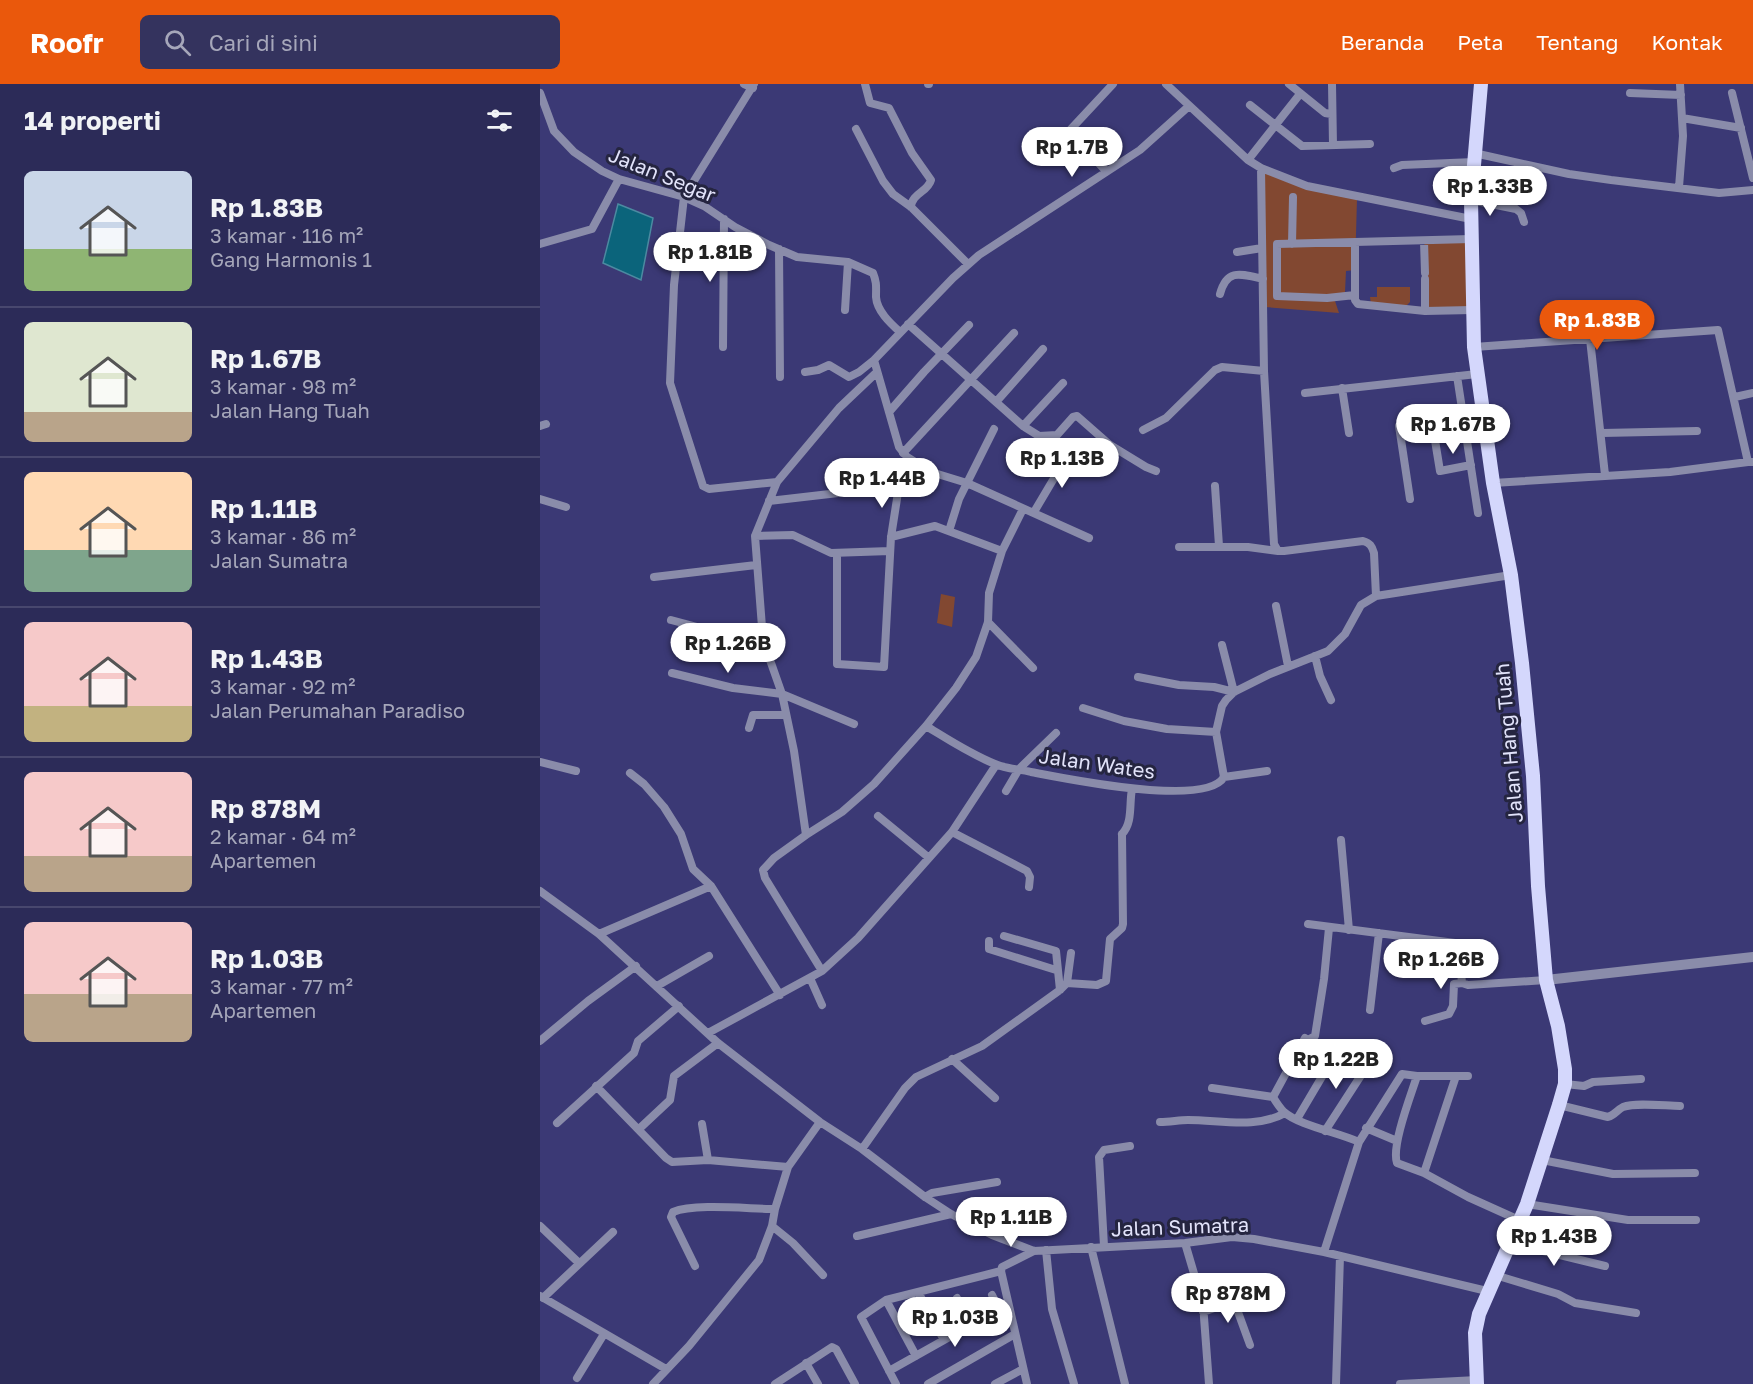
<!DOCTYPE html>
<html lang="id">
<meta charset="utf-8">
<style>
:root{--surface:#2c2b58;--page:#34335e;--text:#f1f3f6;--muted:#a6a7ba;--line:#48476e;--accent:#ea580c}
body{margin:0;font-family:"Golos Text",sans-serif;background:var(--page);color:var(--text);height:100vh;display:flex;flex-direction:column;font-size:22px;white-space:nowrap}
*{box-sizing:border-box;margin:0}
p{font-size:20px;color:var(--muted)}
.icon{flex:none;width:33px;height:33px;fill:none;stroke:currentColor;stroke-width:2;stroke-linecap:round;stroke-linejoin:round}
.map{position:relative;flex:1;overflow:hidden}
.details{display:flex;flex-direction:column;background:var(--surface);width:540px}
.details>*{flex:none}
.price{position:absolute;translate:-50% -51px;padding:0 14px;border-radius:21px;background:#fff;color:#222;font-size:20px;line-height:39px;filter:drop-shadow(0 2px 3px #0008)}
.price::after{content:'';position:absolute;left:50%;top:36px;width:18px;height:14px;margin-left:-9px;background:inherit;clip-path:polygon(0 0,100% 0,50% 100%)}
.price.active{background:var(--accent);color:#fff}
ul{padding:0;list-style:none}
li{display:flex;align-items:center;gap:18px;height:150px;padding:0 24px}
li+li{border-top:2px solid var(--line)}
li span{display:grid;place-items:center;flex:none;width:168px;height:120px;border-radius:9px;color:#555}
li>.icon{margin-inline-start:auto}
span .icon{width:72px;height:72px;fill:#fffc;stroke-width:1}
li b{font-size:26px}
h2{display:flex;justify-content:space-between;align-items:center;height:72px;padding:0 24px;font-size:26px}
header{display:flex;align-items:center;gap:36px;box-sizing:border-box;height:84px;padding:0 30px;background:var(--accent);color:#fff}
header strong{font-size:28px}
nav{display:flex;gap:33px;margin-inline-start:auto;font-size:21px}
.search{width:420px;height:54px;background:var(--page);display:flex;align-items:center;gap:15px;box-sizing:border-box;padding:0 21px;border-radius:9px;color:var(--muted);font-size:22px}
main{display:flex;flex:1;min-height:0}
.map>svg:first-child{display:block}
.green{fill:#824831}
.water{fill:#0b647b;stroke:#4c8aa1;stroke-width:1.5}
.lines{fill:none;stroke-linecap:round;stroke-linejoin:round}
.minor{stroke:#8a8caa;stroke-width:8}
.tertiary{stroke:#8a8caa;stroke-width:10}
.primary{stroke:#d4d7fc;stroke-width:14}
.labels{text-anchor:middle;stroke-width:6;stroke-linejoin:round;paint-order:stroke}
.street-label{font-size:20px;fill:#e2e3fa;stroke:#252540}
</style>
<header>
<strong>Roofr</strong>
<div class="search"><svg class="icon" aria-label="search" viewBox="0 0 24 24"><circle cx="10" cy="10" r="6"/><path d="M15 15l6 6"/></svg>Cari di sini</div>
<nav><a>Beranda</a><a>Peta</a><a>Tentang</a><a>Kontak</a></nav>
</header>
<main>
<section class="details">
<h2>14 properti<svg class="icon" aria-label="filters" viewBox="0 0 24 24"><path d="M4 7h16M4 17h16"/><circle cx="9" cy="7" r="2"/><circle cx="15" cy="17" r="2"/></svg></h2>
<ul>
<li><span style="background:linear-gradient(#c9d6e8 65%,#8fb573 0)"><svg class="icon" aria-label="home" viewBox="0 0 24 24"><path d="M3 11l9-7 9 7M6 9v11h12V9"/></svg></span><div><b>Rp 1.83B</b><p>3 kamar · 116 m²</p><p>Gang Harmonis 1</p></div></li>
<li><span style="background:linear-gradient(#dfe7d0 75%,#b9a48a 0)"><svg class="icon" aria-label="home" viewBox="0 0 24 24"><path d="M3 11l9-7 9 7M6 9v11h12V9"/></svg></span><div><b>Rp 1.67B</b><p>3 kamar · 98 m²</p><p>Jalan Hang Tuah</p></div></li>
<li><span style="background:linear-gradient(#ffd9b3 65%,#7fa58c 0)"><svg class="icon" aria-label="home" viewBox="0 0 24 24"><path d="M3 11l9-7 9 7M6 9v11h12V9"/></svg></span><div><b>Rp 1.11B</b><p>3 kamar · 86 m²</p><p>Jalan Sumatra</p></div></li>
<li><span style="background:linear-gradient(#f6c9c9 70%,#c2b280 0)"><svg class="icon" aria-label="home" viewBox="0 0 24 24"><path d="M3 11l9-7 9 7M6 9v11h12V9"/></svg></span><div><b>Rp 1.43B</b><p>3 kamar · 92 m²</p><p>Jalan Perumahan Paradiso</p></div></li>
<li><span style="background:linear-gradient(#f6c9c9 70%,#b9a48a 0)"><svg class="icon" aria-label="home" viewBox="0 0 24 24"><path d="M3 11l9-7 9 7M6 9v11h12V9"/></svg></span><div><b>Rp 878M</b><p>2 kamar · 64 m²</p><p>Apartemen</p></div></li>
<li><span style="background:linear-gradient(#f6c9c9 60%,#b9a48a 0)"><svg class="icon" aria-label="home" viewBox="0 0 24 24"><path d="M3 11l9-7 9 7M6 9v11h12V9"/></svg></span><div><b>Rp 1.03B</b><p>3 kamar · 77 m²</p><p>Apartemen</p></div></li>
</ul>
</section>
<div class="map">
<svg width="1213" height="1300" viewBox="0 0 1213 1300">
<rect width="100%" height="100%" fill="#3b3975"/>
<path class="green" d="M 723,87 L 817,115 L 815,186 L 806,187 L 805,208 L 815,208 L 794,214 L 799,229 L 725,223 Z
M 928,155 L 929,226 L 885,227 L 888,189 L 884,157 Z
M 837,203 L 870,203 L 870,218 L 865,223 L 831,220 L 830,213 L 837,213 Z
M 401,510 L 415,513 L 412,543 L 397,539 Z"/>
<path class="water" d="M 78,120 L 113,134 L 101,196 L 63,179 Z"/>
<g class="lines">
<path class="minor" d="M 204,0 L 213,4
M 214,0 L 144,113 L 134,201 L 130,299 L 163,402 L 169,405 L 237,398
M 325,0 L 330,19 L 349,24 L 372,69 L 391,96 C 388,108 372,109 371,123
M 388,0 L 389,0
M 626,0 L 708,76 L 721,84 L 767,102 L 931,135
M 749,0 L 785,29 L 791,30
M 792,0 L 793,61
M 0,9 L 14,47 L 34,68 L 62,87 L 79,95 L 144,113 L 164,122 L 195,143 L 229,161 L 257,173 L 308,178 L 333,189 C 337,199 336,203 336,213 C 337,227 350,239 360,248
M 1090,9 L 1141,11
M 1192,9 L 1213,94
M 710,21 L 762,62 L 830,60
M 1142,34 L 1201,44
M 316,45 L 343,97 L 353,110 L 371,123 L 428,180
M 934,69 L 1029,90 L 1071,96 L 1179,109 L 1213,106
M 708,76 L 760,10
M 721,84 L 724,287 L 734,460 L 738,467 L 744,467 L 823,457 C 830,459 832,462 834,469 L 836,512
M 854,84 L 862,81 L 934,78
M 566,87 L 530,49 L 531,45 L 573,0
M 1139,103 L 1143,52 L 1140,0
M 931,116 L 976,125 L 981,129 L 984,138
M 884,157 L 885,189
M 815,159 L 815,216 L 818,220 L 885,227 L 932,226
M 0,160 L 52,145 L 79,95
M 752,160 L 753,113
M 239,165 L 240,293
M 697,168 L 722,164
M 885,195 L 885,227
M 680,210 C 687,184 701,190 723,195
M 815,211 L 787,214 L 737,212 L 737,160 L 931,155
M 305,226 L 308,178
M 368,240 L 483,342 L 499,352 L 517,351 L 533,333 L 537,332 L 570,361 L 606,383 L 616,387
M 1050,255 L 1065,391
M 183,263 L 184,135
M 934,263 L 1178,246 L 1208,378 L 1213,378
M 265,288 L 278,286 L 289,281 L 309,293 L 319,288 L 334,276
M 917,292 L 938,429
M 802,304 L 809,349
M 765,309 L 937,290
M 1195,313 L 1213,309
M 456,318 L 503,265
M 349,328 L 384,288 L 429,241
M 0,342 L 6,340
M 483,342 L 523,299
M 603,346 L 626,334 L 675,286 L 682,283 L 724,287
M 1062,349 L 1157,347
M 363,369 L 474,249
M 953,399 L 1130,388 L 1208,378
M 675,402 L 679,462
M 0,415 L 26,423
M 870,415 L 859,342 L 892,338 L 900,387 L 931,381
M 229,417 L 359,402
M 494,428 L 529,369
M 409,447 L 419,415 L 454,345
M 215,452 L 253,451 L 291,469 L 350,467
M 351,453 L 395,442 L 462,467
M 549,454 L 427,399 L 391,388 L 367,373 L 359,363 L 334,276 L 413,194 L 439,171 L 600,66 L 649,22
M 639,463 L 708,463 L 738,467
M 297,469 L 297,580 L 344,583 L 351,453 L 359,402 L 367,373
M 114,493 L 216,481
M 736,522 L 748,582
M 131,536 L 187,551 L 223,556
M 448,538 L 493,584
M 682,561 L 694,608
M 775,572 L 780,592 L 791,616
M 132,589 L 193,604 L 242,610 L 314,640
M 598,593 L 639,601 L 674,603 L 694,608
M 543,624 L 584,637 L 627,645 L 676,648
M 386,642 C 409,656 430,670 455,680 C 466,685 480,685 491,688 C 523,694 666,724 684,693 L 676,648 L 682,622 L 686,616 L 694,608 L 730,590 L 788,567 L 805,550 L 821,521 L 836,512 L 971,491
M 209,644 L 213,631 L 246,631
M 0,678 L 36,687
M 90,689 L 104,700 L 124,723 L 141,750 L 153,785 L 171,802 L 240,911
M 684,693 L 727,687
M 466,707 L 479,685 L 516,649
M 338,732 L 388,773
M 412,748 L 487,787 L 490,793 L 489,803
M 582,750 C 593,739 589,720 592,705
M 266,751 L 302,728 L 334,700 L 386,642 L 416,604 L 436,573 L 448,538 L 449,509 L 462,467 L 483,425
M 801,756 L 809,846
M 0,807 L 59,850 L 178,959 L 280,1038 L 322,1065 L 385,1113 L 411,1130 L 452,1151 L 494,1167 L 645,1159 L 692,1153 L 714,1155 L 784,1168 L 947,1207
M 768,840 L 915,859 L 919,866 L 922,899 L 928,901 L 1006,896
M 59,850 L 171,802
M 464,852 L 516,867 L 520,906
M 449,857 L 449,865 L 516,886
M 282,887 L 225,794 L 223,786 L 234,774 L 266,751 L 254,667 L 242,610 L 223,556 L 215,452 L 237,398 L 299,324 L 337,288
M 270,894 L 282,921
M 527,899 L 531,869
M 117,902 L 169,872
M 830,926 L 839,849
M 885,937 L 909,930 L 913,922 L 914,900 L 922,899
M 168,949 L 282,887 L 318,854 L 412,748 L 456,681
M 0,957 L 48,917 L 96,882
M 412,975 L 455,1014
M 877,992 C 871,1011 851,1062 857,1079 L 884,1089 L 928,1113 L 979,1136
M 916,992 L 928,992
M 1025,1000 L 1044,1002 L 1053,998 L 1101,995
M 56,1002 L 126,1074 L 132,1078 L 168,1076 L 248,1083
M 672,1004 L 733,1013 C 736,1018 740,1024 744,1028 C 758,1041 800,1049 819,1058 L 784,1168
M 733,1013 L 765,954 L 768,956 L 775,952 L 784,895 L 789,844
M 1019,1021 L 1068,1033 C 1075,1031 1077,1026 1083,1023 C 1096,1018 1126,1022 1140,1022
M 757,1035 L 796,969
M 620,1038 C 630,1038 639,1036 648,1036 C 680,1036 717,1045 745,1029
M 17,1039 L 94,969 L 98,957 L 139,922
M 162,1040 L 168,1076
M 826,1044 L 857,1057
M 99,1045 L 130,1016 L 134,992 L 178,959
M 785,1047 L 829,979
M 819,1058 L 862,990 L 877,992 L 916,992 L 884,1089
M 322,1065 L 365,1004 L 376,993 L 442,962 L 520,906 L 527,899 L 557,901 L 566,897 L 570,855 L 582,844 L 583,840 L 582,750
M 1002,1076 L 1073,1090 L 1155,1089
M 385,1113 L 392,1109 L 457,1098
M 987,1120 L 1088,1136 L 1156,1136
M 0,1142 L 39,1179
M 232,1142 L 253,1159 L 283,1191
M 317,1152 L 411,1130
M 645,1159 L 663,1220 L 669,1300
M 970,1159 L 1065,1182
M 564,1162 L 559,1073 L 564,1066 L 590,1062
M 551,1163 L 585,1300
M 506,1166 L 512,1225 L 534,1300
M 155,1182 L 131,1133 L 133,1128 C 155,1119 209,1125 235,1125
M 955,1191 L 1018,1210 L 1035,1219 L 1096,1229
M 378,1208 L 404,1256
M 452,1211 L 459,1225
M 0,1212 L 126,1285
M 3,1214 L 73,1148
M 417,1214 L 431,1241
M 346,1216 L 376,1272
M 663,1228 L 694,1217 L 710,1261
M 266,1279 L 278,1300
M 349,1287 L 468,1220
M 37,1294 L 64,1250
M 113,1300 L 149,1262 L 219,1176 L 232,1142 L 235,1125 L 248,1083 L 280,1038
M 235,1300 L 292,1263 L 296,1265 L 315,1300
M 356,1300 L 321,1233 L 346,1216 L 461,1187
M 388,1300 L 475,1250
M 455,1300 L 483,1285
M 487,1300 L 461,1187 L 462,1183 L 494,1167
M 796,1300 L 800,1172
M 860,1300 L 937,1296"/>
<path class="tertiary" d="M 1006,896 L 1213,873"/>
<path class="primary" d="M 937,1300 L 935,1249 L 939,1230 L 987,1120 L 1019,1021 L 1025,1000 L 1025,985 L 1018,942 L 1006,896 L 998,802 L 993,692 L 982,579 L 971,491 L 953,399 L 934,263 L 931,116 L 941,0"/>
</g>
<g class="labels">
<g class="street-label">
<text transform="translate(122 91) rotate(22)" y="7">Jalan Segar</text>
<text transform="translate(969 659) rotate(-95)" y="7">Jalan Hang Tuah</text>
<text transform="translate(557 680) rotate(8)" y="7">Jalan Wates</text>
<text transform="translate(640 1143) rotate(-2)" y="7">Jalan Sumatra</text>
</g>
</g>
</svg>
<b class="price" style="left:532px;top:94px">Rp 1.7B</b>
<b class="price" style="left:950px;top:133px">Rp 1.33B</b>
<b class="price" style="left:170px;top:199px">Rp 1.81B</b>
<b class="price active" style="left:1057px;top:267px">Rp 1.83B</b>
<b class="price" style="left:913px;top:371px">Rp 1.67B</b>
<b class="price" style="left:522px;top:405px">Rp 1.13B</b>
<b class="price" style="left:342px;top:425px">Rp 1.44B</b>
<b class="price" style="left:188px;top:590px">Rp 1.26B</b>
<b class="price" style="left:901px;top:906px">Rp 1.26B</b>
<b class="price" style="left:796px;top:1006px">Rp 1.22B</b>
<b class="price" style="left:471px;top:1164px">Rp 1.11B</b>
<b class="price" style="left:1014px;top:1183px">Rp 1.43B</b>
<b class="price" style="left:688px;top:1240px">Rp 878M</b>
<b class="price" style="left:415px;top:1264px">Rp 1.03B</b>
</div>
</main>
